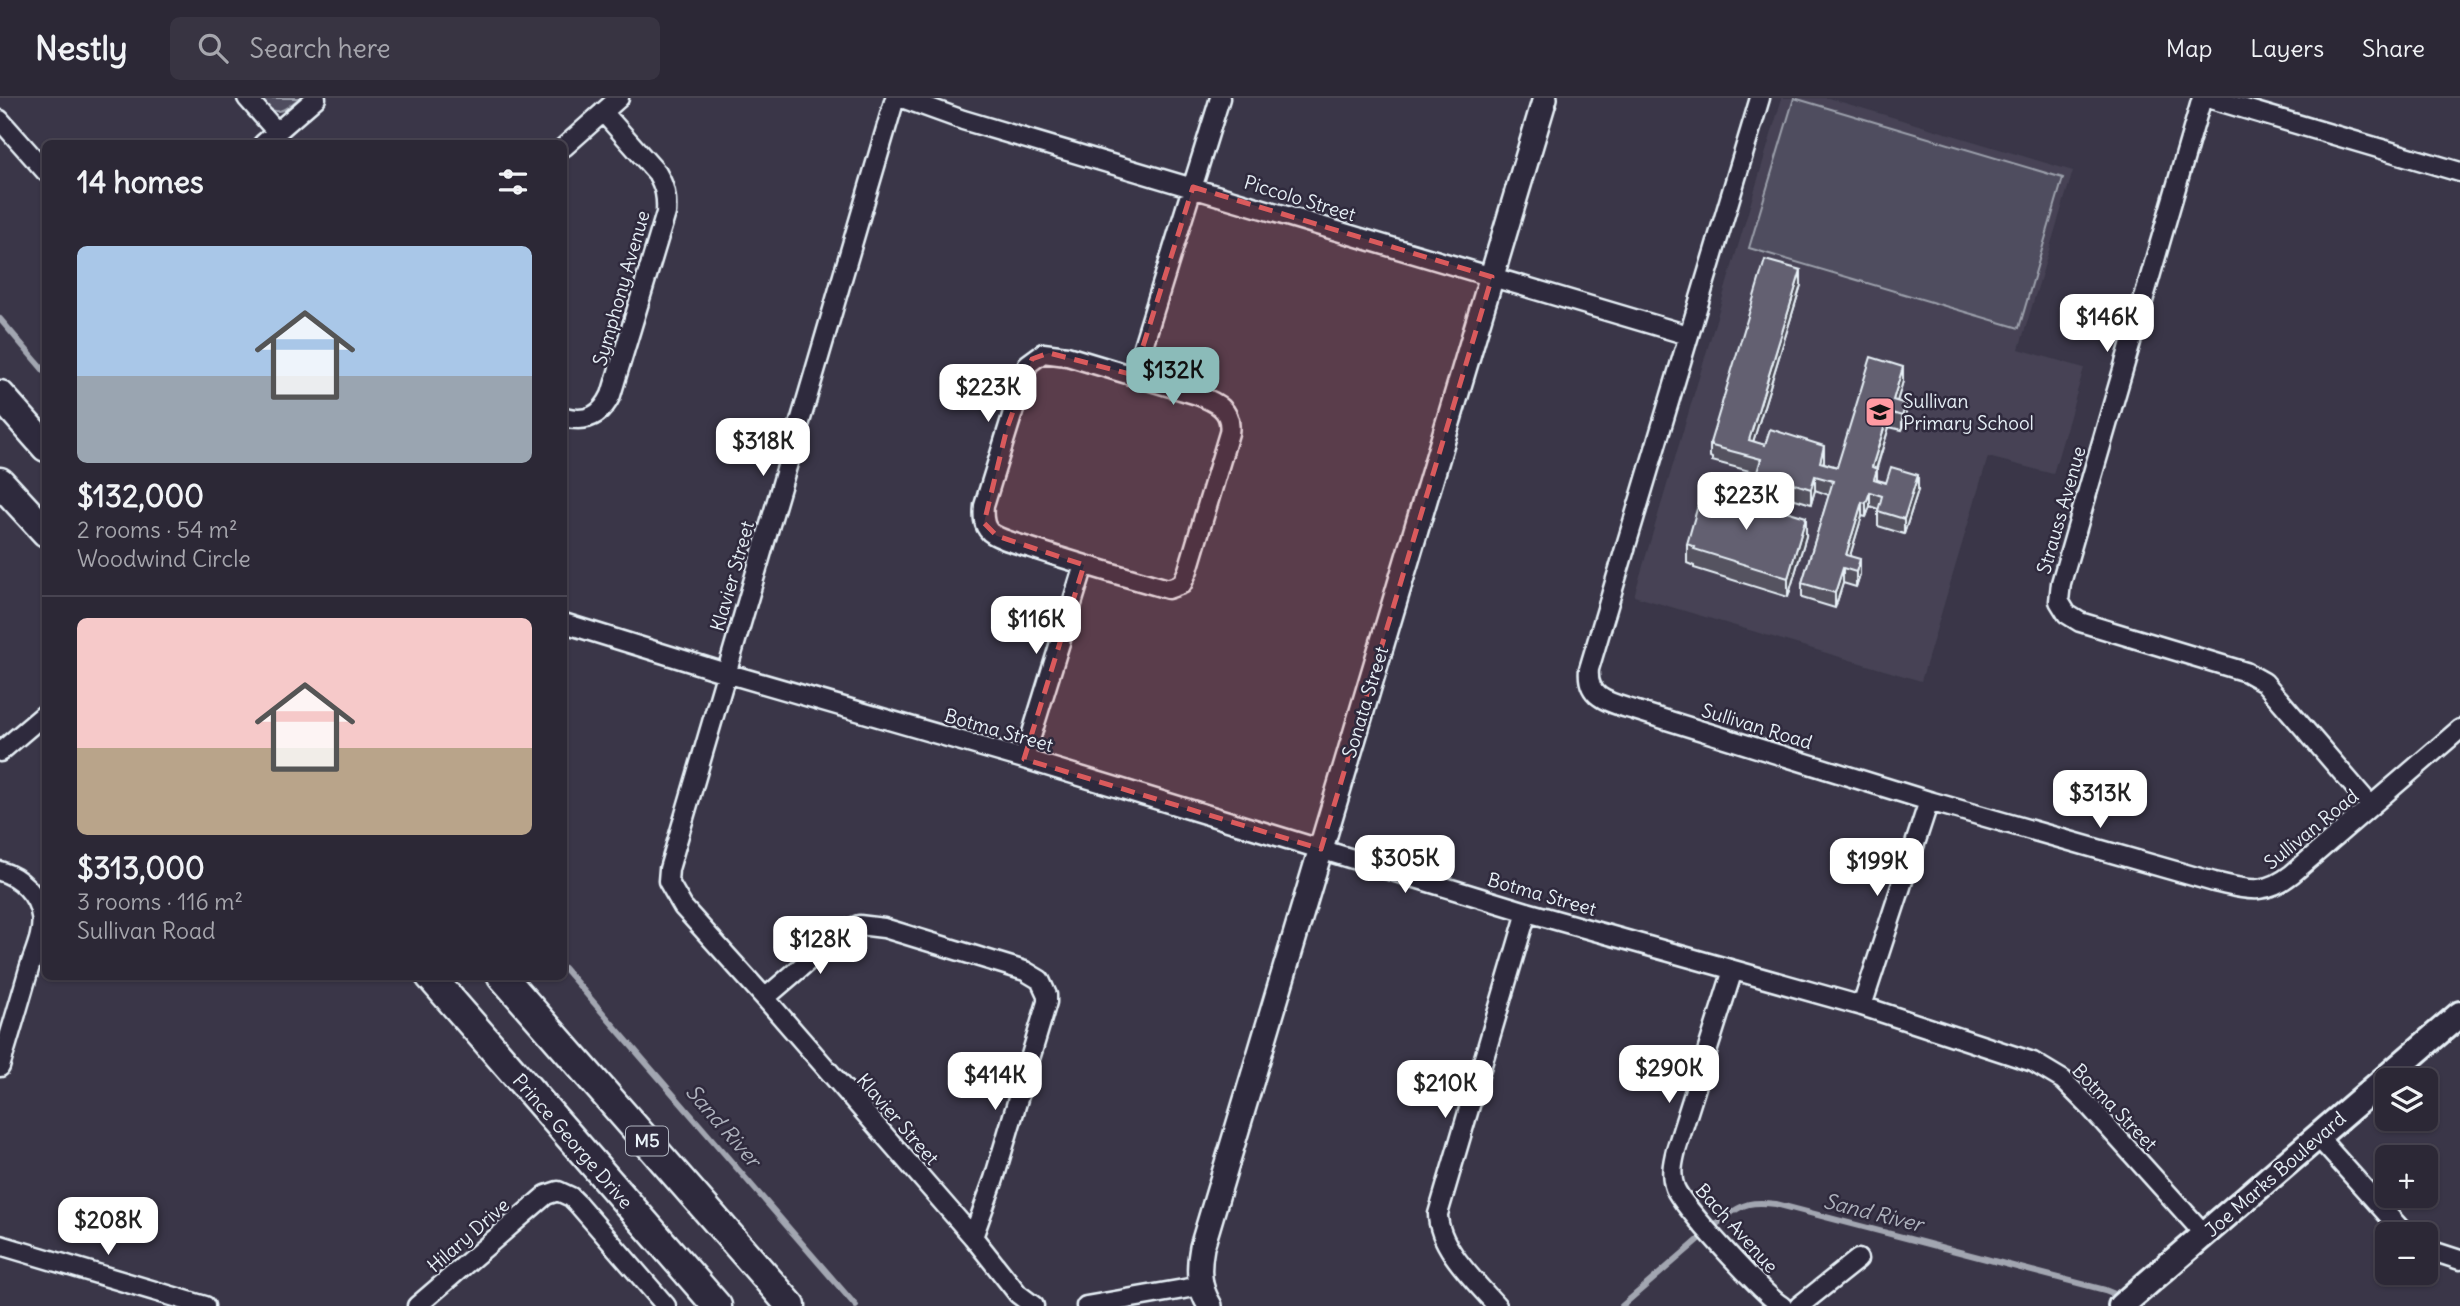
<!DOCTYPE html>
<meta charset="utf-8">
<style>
:root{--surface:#2c2836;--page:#383442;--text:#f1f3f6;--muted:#a6a6ad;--line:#484451;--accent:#8bbbb9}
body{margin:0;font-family:Delius,sans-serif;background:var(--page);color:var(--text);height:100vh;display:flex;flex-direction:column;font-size:26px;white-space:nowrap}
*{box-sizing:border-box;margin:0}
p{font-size:23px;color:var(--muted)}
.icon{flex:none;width:38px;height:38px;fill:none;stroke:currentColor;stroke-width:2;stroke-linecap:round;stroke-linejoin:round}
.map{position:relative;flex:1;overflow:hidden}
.side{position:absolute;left:42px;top:42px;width:525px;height:840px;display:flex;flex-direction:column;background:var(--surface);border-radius:10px;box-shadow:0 2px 5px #0004,0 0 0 2px var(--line)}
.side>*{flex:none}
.buttons{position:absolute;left:2375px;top:970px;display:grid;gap:14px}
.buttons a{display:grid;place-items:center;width:63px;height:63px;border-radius:10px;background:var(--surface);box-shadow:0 2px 5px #0004,0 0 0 2px var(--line);font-size:35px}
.price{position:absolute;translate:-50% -60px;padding:0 16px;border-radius:14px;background:#fff;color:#222;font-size:23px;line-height:46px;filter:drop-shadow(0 2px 4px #0008)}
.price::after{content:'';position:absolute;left:50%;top:42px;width:21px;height:16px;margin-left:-10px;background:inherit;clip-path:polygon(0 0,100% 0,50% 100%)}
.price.current{background:var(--accent);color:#111}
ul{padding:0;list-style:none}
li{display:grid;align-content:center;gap:14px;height:371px;padding:0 35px}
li+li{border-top:2px solid var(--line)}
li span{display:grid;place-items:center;height:217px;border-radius:10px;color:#555}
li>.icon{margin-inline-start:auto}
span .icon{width:126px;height:126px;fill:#fffc;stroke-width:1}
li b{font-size:30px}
h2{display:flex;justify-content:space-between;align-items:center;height:84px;padding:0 35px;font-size:30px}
header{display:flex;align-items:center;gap:42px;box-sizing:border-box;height:98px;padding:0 35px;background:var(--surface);border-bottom:2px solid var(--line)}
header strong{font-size:33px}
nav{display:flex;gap:38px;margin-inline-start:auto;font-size:24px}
.search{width:490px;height:63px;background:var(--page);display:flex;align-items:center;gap:18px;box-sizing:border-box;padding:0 24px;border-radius:10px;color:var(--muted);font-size:26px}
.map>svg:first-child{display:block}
.built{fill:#464354}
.green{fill:#504e5f;stroke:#9ca0ac;stroke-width:2}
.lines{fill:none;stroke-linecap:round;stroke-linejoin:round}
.stream{stroke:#a2a6b1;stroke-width:6}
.minor-casing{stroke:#e8f1f8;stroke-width:23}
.tertiary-casing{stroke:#e8f1f8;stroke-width:28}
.secondary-casing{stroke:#e8f1f8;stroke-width:30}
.primary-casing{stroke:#e8f1f8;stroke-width:33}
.minor{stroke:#2f2a3d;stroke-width:18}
.tertiary{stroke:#2f2a3d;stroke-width:23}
.secondary{stroke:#2f2a3d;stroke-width:24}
.primary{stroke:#2f2a3d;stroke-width:28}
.wall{fill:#555361;stroke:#e8f1f8;stroke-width:2}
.shaded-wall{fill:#45444f;stroke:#e8f1f8;stroke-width:2}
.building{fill:#636171;stroke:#e8f1f8;stroke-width:2}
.marked{fill:#da5a5c;fill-opacity:0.2;stroke:#da5a5c;stroke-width:5;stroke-dasharray:14 9;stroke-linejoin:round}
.labels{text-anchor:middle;stroke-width:5;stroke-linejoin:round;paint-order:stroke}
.shield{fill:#2f2a3d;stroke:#b0b5c0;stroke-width:2}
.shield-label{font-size:18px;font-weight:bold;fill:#e8f1f8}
.street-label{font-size:19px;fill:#e8f1f8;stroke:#2f2a3d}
.poi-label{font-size:19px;fill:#e8f1f8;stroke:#2f2a3d;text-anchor:start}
.water-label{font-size:21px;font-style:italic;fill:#aeb2bd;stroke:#2f2a3d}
</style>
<header>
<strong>Nestly</strong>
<div class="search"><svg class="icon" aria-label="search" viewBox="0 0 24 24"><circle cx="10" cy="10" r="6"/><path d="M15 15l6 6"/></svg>Search here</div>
<nav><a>Map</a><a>Layers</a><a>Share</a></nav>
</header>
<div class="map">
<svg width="2460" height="1208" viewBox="0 0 2460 1208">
<rect width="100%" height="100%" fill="#3a3648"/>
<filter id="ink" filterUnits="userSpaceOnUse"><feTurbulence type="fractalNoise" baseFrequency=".0143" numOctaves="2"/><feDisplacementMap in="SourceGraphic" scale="14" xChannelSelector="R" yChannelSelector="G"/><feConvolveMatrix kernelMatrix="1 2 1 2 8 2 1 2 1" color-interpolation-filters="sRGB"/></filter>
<g filter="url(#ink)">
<path class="built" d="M 1782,0 L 1828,0 L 2073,73 L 2019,251 L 2084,270 L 2053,376 L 1988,359 L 1921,583 L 1634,498 Z"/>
<path class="green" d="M 256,0 L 299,0 C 280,17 275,18 256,0 Z
M 1794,0 L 2063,80 L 2019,230 L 1749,150 Z"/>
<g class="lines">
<path class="stream" d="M 0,221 L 46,275
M 564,870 L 856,1208
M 1622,1208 L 1725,1119 C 1744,1105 1752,1103 1776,1106 L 2105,1192 L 2120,1198"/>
<g class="minor-casing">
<path id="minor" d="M 247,0 L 277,34
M 895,0 L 669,771 L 668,783 L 683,809 L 765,900 L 973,1139 L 1018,1196 L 1034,1208
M 902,0 L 963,22 L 1688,237
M 1760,0 L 1589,571 C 1586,601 1611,605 1634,612 L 1929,703 L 2214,784 C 2246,791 2263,799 2292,776 L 2460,631
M 2202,0 L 2061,485 L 2059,503 L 2067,516 L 2080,524 L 2246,574 L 2264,584 L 2371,708
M 2208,0 L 2460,74
M 0,22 L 46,74
M 263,46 L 316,0
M 564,49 L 619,0
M 1043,255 L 1067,258 L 1197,297 C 1216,304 1233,312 1229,335 L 1188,472 L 1182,486 L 1168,491 C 1122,478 1077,465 1031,450 C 1019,446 1000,442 990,434 C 983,427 983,418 984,408 L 1028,266 Z
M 1134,277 L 1220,0
M 564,319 C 587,325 601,318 611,297 L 666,115 C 667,99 665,89 657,75 L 603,14
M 564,525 L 726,575 L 1024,661 L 1527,814 L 1862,908 L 2033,964 L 2063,982 L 2090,1009 L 2205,1137
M 0,654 L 46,615
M 1024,661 L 1084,467
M 0,773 C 20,779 38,796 41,818 C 44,835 34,855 29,871 C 20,903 10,936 0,969
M 1733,872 L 1676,1052 C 1673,1064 1670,1077 1675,1090 C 1682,1108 1764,1197 1782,1208
M 765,900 L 842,834 L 859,827 L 884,830 L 1025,873 L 1040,882 L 1047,897 L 1047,904 L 994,1081 L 973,1139
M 1862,908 L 1929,703
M 2318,1039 L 2405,1136
M 0,1147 L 205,1208
M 2426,1151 L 2460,1162
M 417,1208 L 546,1097 L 558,1093 L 571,1099 L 577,1105 L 666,1208
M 1086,1208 L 1201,1188
M 1497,1208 C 1476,1184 1438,1149 1438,1116 L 1527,814
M 1799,1208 L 1858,1161"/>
</g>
<g class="tertiary-casing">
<path id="tertiary" d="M 1210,1208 C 1198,1189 1198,1170 1202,1149 L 1545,0"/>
</g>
<g class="secondary-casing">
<path id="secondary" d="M 2121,1208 L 2460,916"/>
</g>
<g class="primary-casing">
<path id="primary" d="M 0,297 L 46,349
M 0,384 L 46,434
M 430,878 L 717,1208
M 502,878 L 791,1208"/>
</g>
<use href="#minor" class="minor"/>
<use href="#tertiary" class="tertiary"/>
<use href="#secondary" class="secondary"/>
<use href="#primary" class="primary"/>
</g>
<path class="wall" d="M 1801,187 L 1753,344 L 1824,362 L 1824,365 L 1837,369 L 1903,283 L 1897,303 L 1906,320 L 1902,332 L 1889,329 L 1877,370 L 1877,382 L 1918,392 L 1904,436 L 1878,428 L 1878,411 L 1870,408 L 1866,419 L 1862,418 L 1850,458 L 1860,476 L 1856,489 L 1843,485 L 1835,510 L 1802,500 L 1802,485 L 1829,397 L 1815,392 L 1811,406 L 1757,389 L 1757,375 L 1712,363 L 1712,360 L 1710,359 L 1710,345 Z
M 1806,438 L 1788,499 L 1694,470 L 1694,468 L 1687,465 L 1687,446 Z"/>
<path class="shaded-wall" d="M 1801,172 L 1801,187 L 1749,357 L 1749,342 Z
M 1903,269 L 1903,283 L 1893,317 L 1893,302 Z
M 1906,306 L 1906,320 L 1902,332 L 1902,318 Z
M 1889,314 L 1889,329 L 1872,384 L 1872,369 Z
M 1824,348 L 1824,362 L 1820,378 L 1820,364 Z
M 1918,377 L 1918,392 L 1904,436 L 1904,421 Z
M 1815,378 L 1815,392 L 1811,406 L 1811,391 Z
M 1870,394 L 1870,408 L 1866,419 L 1866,405 Z
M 1862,404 L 1862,418 L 1846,471 L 1846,457 Z
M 1806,419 L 1806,438 L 1788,499 L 1788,480 Z
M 1860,461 L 1860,476 L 1856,489 L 1856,474 Z
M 1843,470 L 1843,485 L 1835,510 L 1835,495 Z"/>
<path class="building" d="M 1765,162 L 1801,172 L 1749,342 L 1765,347 L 1770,331 L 1824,348 L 1820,364 L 1837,369 L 1871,259 L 1903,269 L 1893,302 L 1906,306 L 1902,318 L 1889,314 L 1872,369 L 1877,371 L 1874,381 L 1886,385 L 1891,369 L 1918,377 L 1904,421 L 1878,413 L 1882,398 L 1870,394 L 1866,405 L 1862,404 L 1846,457 L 1860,461 L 1856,474 L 1843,470 L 1835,495 L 1802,485 L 1833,383 L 1815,378 L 1811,391 L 1757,374 L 1761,361 L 1712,348 L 1712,346 L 1710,345 Z
M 1703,390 L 1712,393 L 1713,391 L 1806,419 L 1788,480 L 1694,451 L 1695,449 L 1687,446 Z"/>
</g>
<path class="marked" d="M 1193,89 L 1492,179 L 1321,751 L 1024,661 L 1084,467 L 997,438 L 984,425 L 1007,330 L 1032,261 L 1049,255 L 1134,277 Z"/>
<defs>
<g id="school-square" transform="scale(1.575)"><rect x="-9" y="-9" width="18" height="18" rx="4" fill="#ff9aa2" stroke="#2f2a3d"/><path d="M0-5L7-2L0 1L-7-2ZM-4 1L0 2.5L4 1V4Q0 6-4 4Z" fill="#111"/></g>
</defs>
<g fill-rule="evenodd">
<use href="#school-square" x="1880" y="314"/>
</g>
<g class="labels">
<rect class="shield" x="626" y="1028.5" width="42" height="29" rx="5"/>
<g class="shield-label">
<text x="647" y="1049">M5</text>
</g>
<g class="street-label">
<text transform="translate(1300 100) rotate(17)" y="7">Piccolo Street</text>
<text transform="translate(621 190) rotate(-74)" y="7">Symphony Avenue</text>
<text transform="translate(2061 412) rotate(-74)" y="7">Strauss Avenue</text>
<text transform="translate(732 478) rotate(-74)" y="7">Klavier Street</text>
<text transform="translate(1365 604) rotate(-73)" y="7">Sonata Street</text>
<text transform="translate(1757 628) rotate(17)" y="7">Sullivan Road</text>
<text transform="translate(999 632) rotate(16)" y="7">Botma Street</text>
<text transform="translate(2311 731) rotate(-39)" y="7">Sullivan Road</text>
<text transform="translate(1542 796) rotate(16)" y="7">Botma Street</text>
<text transform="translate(2115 1009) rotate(46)" y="7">Botma Street</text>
<text transform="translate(898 1021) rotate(49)" y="7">Klavier Street</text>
<text transform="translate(573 1043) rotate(49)" y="7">Prince George Drive</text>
<text transform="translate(2275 1076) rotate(-41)" y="7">Joe Marks Boulevard</text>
<text transform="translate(1737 1130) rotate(48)" y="7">Bach Avenue</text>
<text transform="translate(468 1137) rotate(-41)" y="7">Hilary Drive</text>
</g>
<g class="poi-label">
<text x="1903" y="310">Sullivan<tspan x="1903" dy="22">Primary School</tspan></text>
</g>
<g class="water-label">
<text transform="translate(723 1028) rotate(49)" y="7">Sand River</text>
<text transform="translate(1873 1115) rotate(14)" y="7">Sand River</text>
</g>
</g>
</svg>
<div class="buttons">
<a><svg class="icon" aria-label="layers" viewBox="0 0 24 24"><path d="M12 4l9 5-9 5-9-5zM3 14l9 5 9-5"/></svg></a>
<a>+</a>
<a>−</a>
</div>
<b class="price" style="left:2107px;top:256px">$146K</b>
<b class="price current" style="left:1173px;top:309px">$132K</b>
<b class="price" style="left:988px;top:326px">$223K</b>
<b class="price" style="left:763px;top:380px">$318K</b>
<b class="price" style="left:1746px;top:434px">$223K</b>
<b class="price" style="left:1036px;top:558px">$116K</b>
<b class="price" style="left:2100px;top:732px">$313K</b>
<b class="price" style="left:1405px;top:797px">$305K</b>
<b class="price" style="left:1877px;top:800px">$199K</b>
<b class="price" style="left:820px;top:878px">$128K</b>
<b class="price" style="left:1669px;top:1007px">$290K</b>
<b class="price" style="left:995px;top:1014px">$414K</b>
<b class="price" style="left:1445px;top:1022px">$210K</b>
<b class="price" style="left:108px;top:1159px">$208K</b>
<section class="side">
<h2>14 homes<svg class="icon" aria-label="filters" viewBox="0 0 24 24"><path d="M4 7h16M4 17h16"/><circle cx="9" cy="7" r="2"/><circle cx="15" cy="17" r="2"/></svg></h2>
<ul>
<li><span style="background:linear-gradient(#a9c7e8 60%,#9aa5b1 0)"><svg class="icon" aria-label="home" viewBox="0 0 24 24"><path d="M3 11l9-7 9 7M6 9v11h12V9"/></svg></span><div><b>$132,000</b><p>2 rooms · 54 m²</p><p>Woodwind Circle</p></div></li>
<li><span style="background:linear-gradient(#f6c9c9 60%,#b9a48a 0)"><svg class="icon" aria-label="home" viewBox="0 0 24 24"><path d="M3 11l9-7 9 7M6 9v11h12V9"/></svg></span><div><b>$313,000</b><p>3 rooms · 116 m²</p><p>Sullivan Road</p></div></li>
</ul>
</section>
</div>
